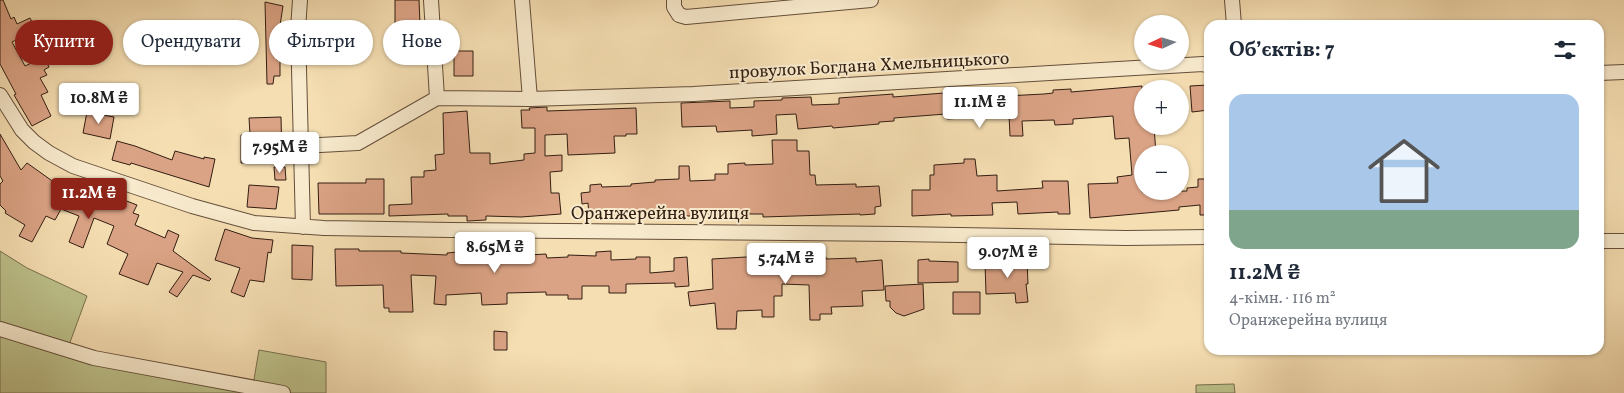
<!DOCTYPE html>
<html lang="uk">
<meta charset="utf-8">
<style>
:root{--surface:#fff;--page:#f6f6f7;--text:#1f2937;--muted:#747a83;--line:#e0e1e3;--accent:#8f2418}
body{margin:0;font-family:Vollkorn,serif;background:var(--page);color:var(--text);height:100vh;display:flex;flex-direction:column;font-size:19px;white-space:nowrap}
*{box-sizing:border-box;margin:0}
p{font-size:16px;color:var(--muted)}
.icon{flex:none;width:28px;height:28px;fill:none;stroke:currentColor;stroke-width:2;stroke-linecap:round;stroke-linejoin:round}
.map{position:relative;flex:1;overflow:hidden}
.details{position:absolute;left:1204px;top:20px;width:400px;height:335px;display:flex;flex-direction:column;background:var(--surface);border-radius:15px;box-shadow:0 1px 4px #0004}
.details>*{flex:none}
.banner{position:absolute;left:15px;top:20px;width:475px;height:45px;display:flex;gap:10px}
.needle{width:32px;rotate:266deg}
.controls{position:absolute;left:1134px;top:15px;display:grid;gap:10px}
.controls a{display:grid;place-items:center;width:55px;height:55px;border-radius:50%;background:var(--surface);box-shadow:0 1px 4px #0004;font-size:25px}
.price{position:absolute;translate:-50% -42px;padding:0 11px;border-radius:5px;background:#fff;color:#222;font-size:16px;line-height:32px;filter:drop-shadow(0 1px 2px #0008)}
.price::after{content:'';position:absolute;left:50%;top:30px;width:15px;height:11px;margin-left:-8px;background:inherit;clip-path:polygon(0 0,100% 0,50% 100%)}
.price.current{background:var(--accent);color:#fff}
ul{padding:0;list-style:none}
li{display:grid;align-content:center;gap:10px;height:265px;padding:0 25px}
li+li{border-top:1px solid var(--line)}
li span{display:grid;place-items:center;height:155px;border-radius:15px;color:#555}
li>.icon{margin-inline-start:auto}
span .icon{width:90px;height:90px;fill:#fffc;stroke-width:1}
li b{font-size:21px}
h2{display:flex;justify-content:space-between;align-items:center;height:60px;padding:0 25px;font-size:21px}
.chip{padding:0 18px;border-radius:22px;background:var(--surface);box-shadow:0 1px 4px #0004;font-size:18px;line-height:45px}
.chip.current{background:var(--accent);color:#fff}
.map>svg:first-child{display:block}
.green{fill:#bdc18b;stroke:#78704e}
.building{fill:#dba385;stroke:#331e12}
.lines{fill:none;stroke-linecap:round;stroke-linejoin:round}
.minor-casing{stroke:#644e3a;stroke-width:16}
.minor{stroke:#f8eacd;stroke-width:14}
.labels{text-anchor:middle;stroke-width:4;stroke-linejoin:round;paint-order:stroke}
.street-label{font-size:18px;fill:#331e12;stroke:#f8eacd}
</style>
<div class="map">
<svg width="1624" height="393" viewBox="0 0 1624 393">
<rect width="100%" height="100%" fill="#f5deb2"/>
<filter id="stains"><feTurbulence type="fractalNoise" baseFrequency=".004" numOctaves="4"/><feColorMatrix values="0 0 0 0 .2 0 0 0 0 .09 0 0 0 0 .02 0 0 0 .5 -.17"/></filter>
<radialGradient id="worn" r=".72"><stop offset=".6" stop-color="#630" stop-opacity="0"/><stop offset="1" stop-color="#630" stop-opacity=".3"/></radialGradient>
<path class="green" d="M 0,251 L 27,268 L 87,296 L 69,345 L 169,369 L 253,385 L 259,350 L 326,362 L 326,393 L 0,393 Z
M 1234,384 L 1235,393 L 1196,393 L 1196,385 Z"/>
<path class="building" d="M 0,0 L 3,0 L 11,19 L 14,17 L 17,24 L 30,18 L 36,30 L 12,42 L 25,66 L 44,57 L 49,67 L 44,70 L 47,75 L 40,78 L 48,92 L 41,95 L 51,116 L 32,126 L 14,95 L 16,94 L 0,64 Z
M 395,0 L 419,0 L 420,24 L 395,24 Z
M 265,2 L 283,6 L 279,32 L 280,32 L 277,60 L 280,60 L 280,76 L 274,76 L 273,84 L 267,84 Z
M 233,25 L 251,28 L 247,59 L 236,58 L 238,37 L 231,36 Z
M 454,51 L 473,51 L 473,76 L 454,76 Z
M 1208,85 L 1209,110 L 1192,112 L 1190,86 Z
M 1142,86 L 1142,126 L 1154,126 L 1156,154 L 1142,154 L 1142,192 L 1187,191 L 1187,188 L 1198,187 L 1198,179 L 1209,179 L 1209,215 L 1200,215 L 1200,205 L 1179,207 L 1179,210 L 1090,218 L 1088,184 L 1118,183 L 1117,177 L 1132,175 L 1129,138 L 1115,139 L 1113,116 L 1073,119 L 1073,124 L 1055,125 L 1054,120 L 1022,121 L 1023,136 L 1010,136 L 1009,115 L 947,119 L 946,114 L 894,118 L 894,121 L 879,122 L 879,124 L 833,128 L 832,126 L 798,129 L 796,114 L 776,115 L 777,134 L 752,136 L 752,130 L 717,132 L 716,126 L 682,127 L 681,103 L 730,101 L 730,108 L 754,107 L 754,101 L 782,100 L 782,98 L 811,97 L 812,105 L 839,104 L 839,98 L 893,94 L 893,97 L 944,93 L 1002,90 L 1002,96 L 1006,96 L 1044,94 L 1053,93 L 1053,90 L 1071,89 L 1071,92 Z
M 547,107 L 547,111 L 636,108 L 637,134 L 626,134 L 626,136 L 614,136 L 615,153 L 568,155 L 567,134 L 545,135 L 545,156 L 562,155 L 562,171 L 550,172 L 551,193 L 559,193 L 561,214 L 521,217 L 486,216 L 486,220 L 467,221 L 467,216 L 448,216 L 448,214 L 389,216 L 389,205 L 412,204 L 411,177 L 424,177 L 424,171 L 436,170 L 435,155 L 444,154 L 443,113 L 467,111 L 470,153 L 490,153 L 490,164 L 524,160 L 524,154 L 535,153 L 535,128 L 522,128 L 521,110 L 530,110 L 529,108 Z
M 87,112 L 114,117 L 110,139 L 83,133 Z
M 281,117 L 282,161 L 241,163 L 241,135 L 250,134 L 249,118 Z
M 0,134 L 21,170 L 27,163 L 58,185 L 59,181 L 88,192 L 90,188 L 124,200 L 137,205 L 133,213 L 139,215 L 135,225 L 165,238 L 168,230 L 179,235 L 173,251 L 211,279 L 209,281 L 193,275 L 177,297 L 169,292 L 183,272 L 157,263 L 148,285 L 119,274 L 128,254 L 107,244 L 114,226 L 94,218 L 83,248 L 69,242 L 79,216 L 61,209 L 55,220 L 46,216 L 32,242 L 19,236 L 25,225 L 5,213 L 6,211 L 0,205 L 0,184 L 3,181 L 0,176 Z
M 772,140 L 797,140 L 797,151 L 809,151 L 810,175 L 815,175 L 816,185 L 856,184 L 856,187 L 879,186 L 881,206 L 875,207 L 875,214 L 860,215 L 860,214 L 763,217 L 763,214 L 711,214 L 711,216 L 677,216 L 609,218 L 609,215 L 589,216 L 588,203 L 582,204 L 581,193 L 590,192 L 590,185 L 601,184 L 602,187 L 631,186 L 631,184 L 655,182 L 655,180 L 679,179 L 679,166 L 689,166 L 690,181 L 715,180 L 715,174 L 728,174 L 728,164 L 745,163 L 745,165 L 773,164 Z
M 117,141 L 135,146 L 172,160 L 175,151 L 204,159 L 204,157 L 215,159 L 209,187 L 131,163 L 130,165 L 112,160 Z
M 964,159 L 975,159 L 977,176 L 997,175 L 997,191 L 1043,188 L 1042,181 L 1068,181 L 1070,214 L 1058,214 L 1058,212 L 1018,214 L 1017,202 L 992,203 L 993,215 L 951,216 L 951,214 L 912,216 L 912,190 L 930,190 L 930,175 L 934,175 L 934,165 L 964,163 Z
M 274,167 L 285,167 L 286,180 L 275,180 Z
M 366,179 L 384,179 L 384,214 L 319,214 L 318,183 L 366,183 Z
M 249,185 L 279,187 L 276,209 L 247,207 Z
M 225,229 L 252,238 L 273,240 L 271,253 L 268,252 L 264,282 L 250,280 L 244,297 L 231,292 L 240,268 L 215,260 Z
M 292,245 L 313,246 L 312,280 L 292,279 Z
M 335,249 L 359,249 L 359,251 L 401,251 L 401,253 L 447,255 L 447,253 L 469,251 L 470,253 L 495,253 L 495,257 L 546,254 L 547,258 L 568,257 L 568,255 L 596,256 L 596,252 L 611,251 L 611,260 L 636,259 L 636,257 L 650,257 L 650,273 L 674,271 L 674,258 L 687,257 L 689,286 L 675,287 L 675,283 L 626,284 L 626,293 L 609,293 L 609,286 L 582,286 L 582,299 L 568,299 L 568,295 L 546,295 L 546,292 L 507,293 L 507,304 L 482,305 L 481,293 L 446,295 L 446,305 L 434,304 L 436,276 L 411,275 L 413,312 L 389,312 L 389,308 L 384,308 L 383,285 L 336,286 Z
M 746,257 L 810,259 L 810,257 L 826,257 L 826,259 L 856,258 L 856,262 L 882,260 L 884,290 L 862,291 L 863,306 L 831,307 L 832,314 L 820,314 L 820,320 L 810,320 L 809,285 L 782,284 L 782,296 L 774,296 L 774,317 L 762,317 L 762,310 L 737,311 L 736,329 L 717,329 L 715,303 L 690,306 L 688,292 L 713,289 L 712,259 Z
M 929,259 L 929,261 L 958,262 L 958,282 L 918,283 L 918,260 Z
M 1027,260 L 1028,284 L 1026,284 L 1028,302 L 1016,303 L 1015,293 L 986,294 L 985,263 Z
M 923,284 L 924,309 L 904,316 L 896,313 L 890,307 L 890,301 L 886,301 L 885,286 Z
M 953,292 L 980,292 L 980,314 L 953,314 Z
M 494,331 L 507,332 L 507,350 L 494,350 Z"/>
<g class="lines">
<g class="minor-casing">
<path id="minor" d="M 300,0 L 298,29 L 303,227
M 431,0 L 437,98
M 522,0 L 530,99
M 674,0 L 674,7 L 679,15 L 686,17 L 871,0
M 1232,0 L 1234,25
M 1599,73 L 1624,72
M 0,95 L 22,130 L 34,142 L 49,153 L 73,166 L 192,206 L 254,223 L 324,228 L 451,230 L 899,234 L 1126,238 L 1209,237
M 301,146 L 358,143 L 437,98 L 530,99 L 693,94 L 1203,64 L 1209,66
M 1599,241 L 1624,241
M 0,329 L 94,358 L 283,393"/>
</g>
<use href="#minor" class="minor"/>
</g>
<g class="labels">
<g class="street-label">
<text transform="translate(869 65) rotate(-3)" y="6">провулок Богдана Хмельницького</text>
<text x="660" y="219">Оранжерейна вулиця</text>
</g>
</g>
<rect width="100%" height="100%" filter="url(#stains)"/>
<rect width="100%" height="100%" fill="url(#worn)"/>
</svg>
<div class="controls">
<a><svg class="needle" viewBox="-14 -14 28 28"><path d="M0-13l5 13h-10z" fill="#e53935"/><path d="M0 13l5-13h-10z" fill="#747a83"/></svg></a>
<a>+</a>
<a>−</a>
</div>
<b class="price" style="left:99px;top:125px">10.8M ₴</b>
<b class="price" style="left:980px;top:129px">11.1M ₴</b>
<b class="price" style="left:280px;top:174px">7.95M ₴</b>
<b class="price current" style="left:89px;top:220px">11.2M ₴</b>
<b class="price" style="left:495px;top:274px">8.65M ₴</b>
<b class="price" style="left:1008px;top:279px">9.07M ₴</b>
<b class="price" style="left:786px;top:285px">5.74M ₴</b>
<div class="banner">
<a class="chip current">Купити</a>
<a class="chip">Орендувати</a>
<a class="chip">Фільтри</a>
<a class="chip">Нове</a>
</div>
<section class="details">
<h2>Об’єктів: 7<svg class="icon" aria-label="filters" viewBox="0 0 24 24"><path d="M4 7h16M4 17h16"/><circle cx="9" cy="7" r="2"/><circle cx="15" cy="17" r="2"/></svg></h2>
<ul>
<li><span style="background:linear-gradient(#a9c7e8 75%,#7fa58c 0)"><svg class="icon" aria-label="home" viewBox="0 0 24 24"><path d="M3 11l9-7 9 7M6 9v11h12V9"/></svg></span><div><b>11.2M ₴</b><p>4-кімн. · 116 m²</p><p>Оранжерейна вулиця</p></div></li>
</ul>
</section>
</div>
